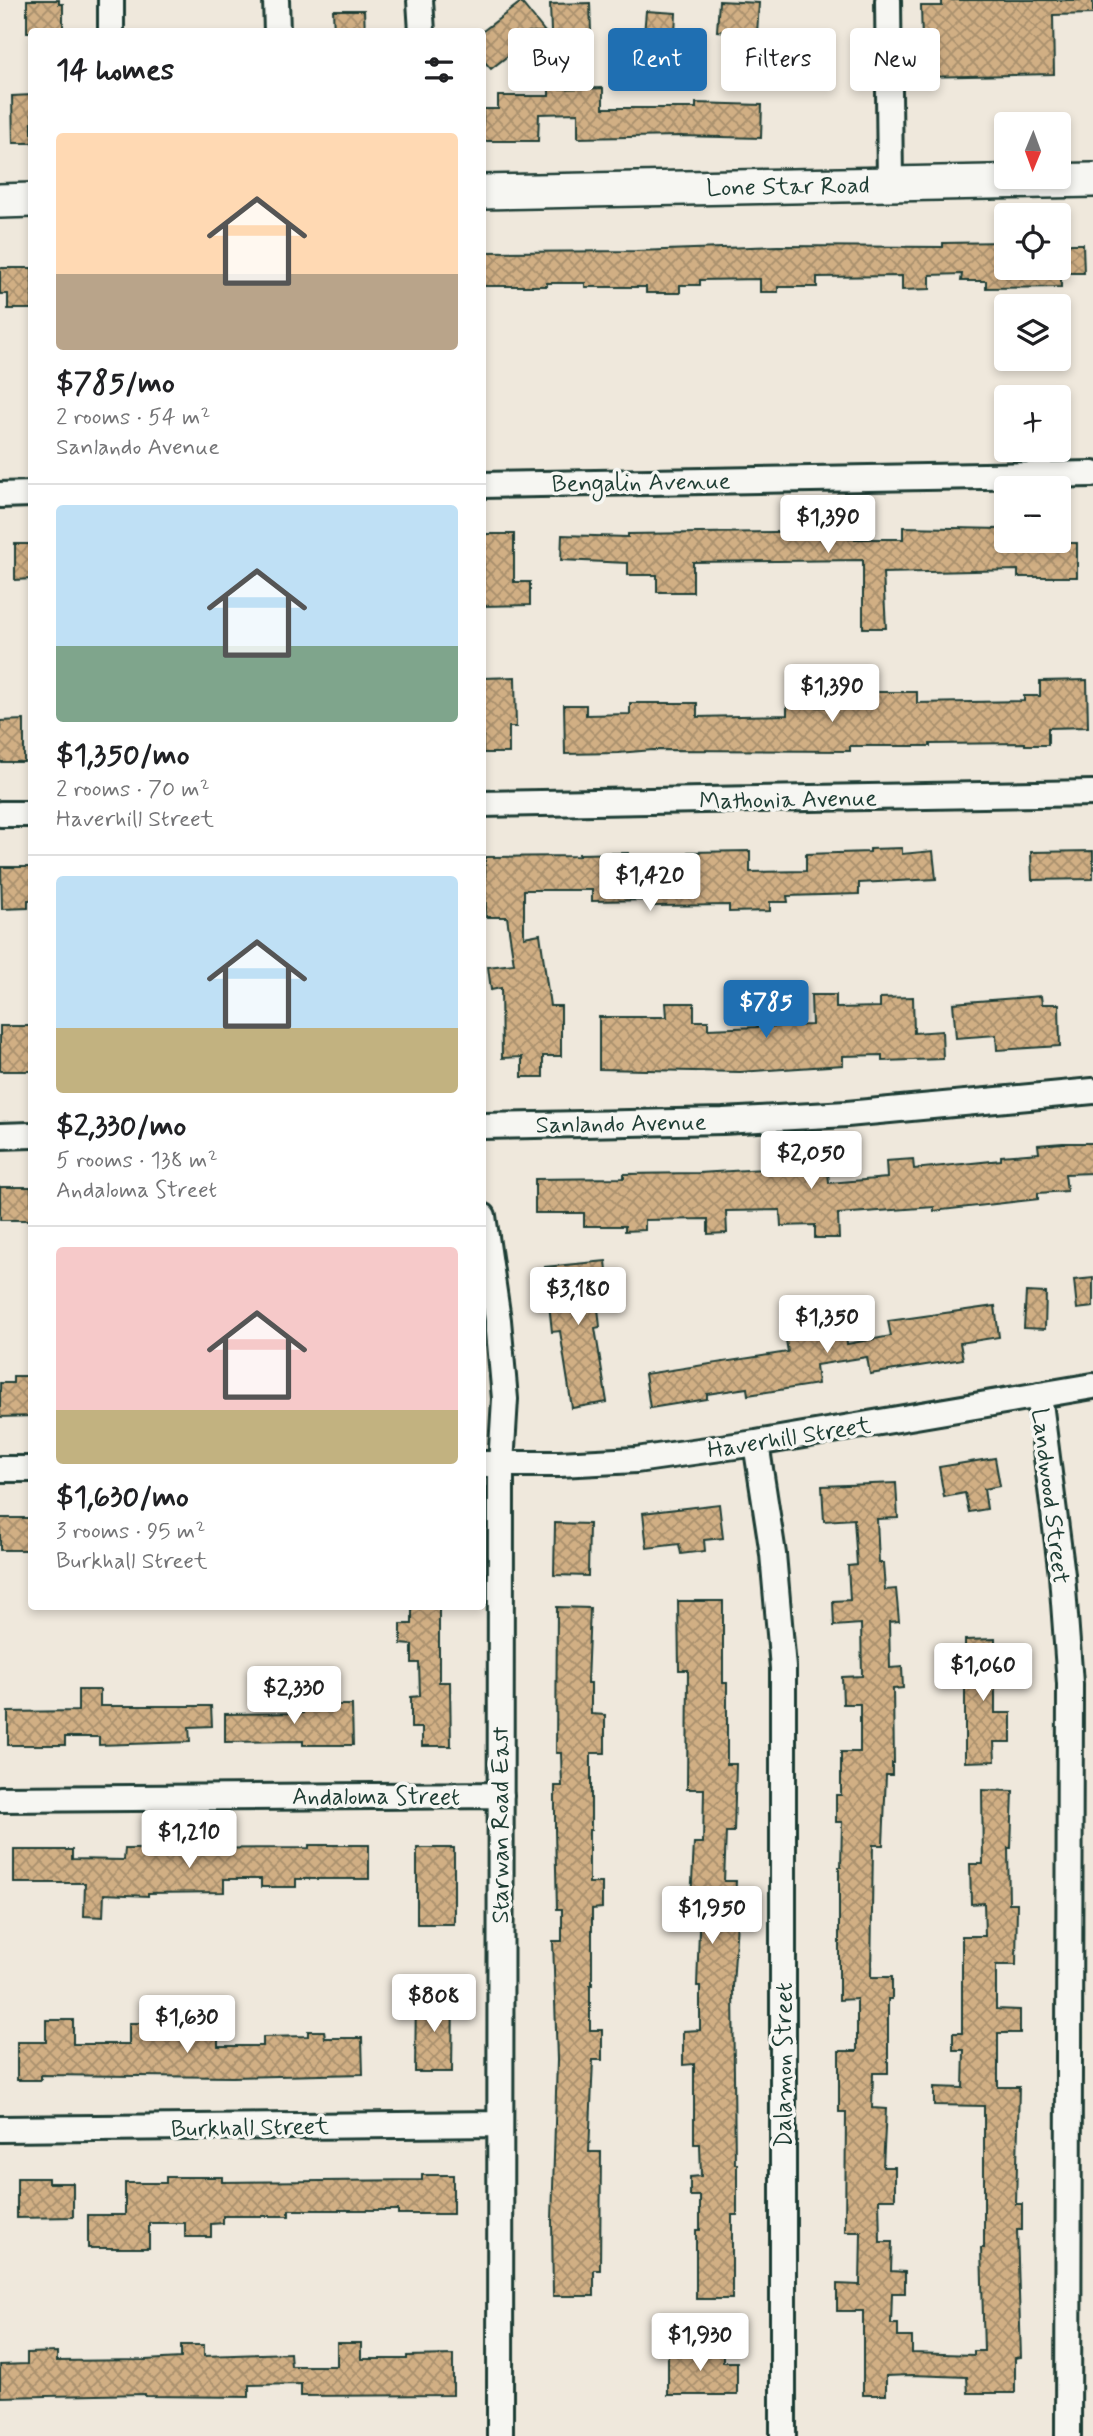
<!DOCTYPE html>
<meta charset="utf-8">
<style>
:root{--surface:#fff;--page:#f6f6f6;--text:#202124;--muted:#757577;--line:#e0e0e0;--accent:#1f6fb2}
body{margin:0;font-family:Mynerve,sans-serif;background:var(--page);color:var(--text);height:100vh;display:flex;flex-direction:column;font-size:26px;white-space:nowrap}
*{box-sizing:border-box;margin:0}
p{font-size:23px;color:var(--muted)}
.icon{flex:none;width:38px;height:38px;fill:none;stroke:currentColor;stroke-width:2;stroke-linecap:round;stroke-linejoin:round}
.map{position:relative;flex:1;overflow:hidden}
.side{position:absolute;left:28px;top:28px;width:458px;height:1582px;display:flex;flex-direction:column;background:var(--surface);border-radius:7px;box-shadow:0 4px 10px #0003}
.side>*{flex:none}
.guide{position:absolute;left:508px;top:28px;width:480px;height:63px;display:flex;gap:14px}
.needle{width:46px;rotate:181deg}
.buttons{position:absolute;left:994px;top:112px;display:grid;gap:14px}
.buttons a{display:grid;place-items:center;width:77px;height:77px;border-radius:7px;background:var(--surface);box-shadow:0 4px 10px #0003;font-size:35px}
.price{position:absolute;translate:-50% -60px;padding:0 16px;border-radius:7px;background:#fff;color:#222;font-size:23px;line-height:46px;filter:drop-shadow(0 2px 4px #0008)}
.price::after{content:'';position:absolute;left:50%;top:42px;width:21px;height:16px;margin-left:-10px;background:inherit;clip-path:polygon(0 0,100% 0,50% 100%)}
.price.selected{background:var(--accent);color:#fff}
ul{padding:0;list-style:none}
li{display:grid;align-content:center;gap:14px;height:371px;padding:0 28px}
li+li{border-top:2px solid var(--line)}
li span{display:grid;place-items:center;height:217px;border-radius:7px;color:#555}
li>.icon{margin-inline-start:auto}
span .icon{width:126px;height:126px;fill:#fffc;stroke-width:1}
li b{font-size:30px}
h2{display:flex;justify-content:space-between;align-items:center;height:84px;padding:0 28px;font-size:30px}
.pill{padding:0 24px;border-radius:7px;background:var(--surface);box-shadow:0 4px 10px #0003;font-size:24px;line-height:63px}
.pill.selected{background:var(--accent);color:#fff}
.map>svg:first-child{display:block}
.building{fill:url(#building-cross-hatch);stroke:#1f3d34;stroke-width:2}
.lines{fill:none;stroke-linecap:round;stroke-linejoin:round}
.street-casing{stroke:#1f3d34;stroke-width:30}
.secondary-casing{stroke:#1f3d34;stroke-width:38}
.street{stroke:#f6f6f2;stroke-width:24}
.secondary{stroke:#f6f6f2;stroke-width:33}
.labels{text-anchor:middle;stroke-width:7;stroke-linejoin:round;paint-order:stroke}
.street-label{font-size:24px;fill:#1f3d34;stroke:#f6f6f2}
</style>
<div class="map">
<svg width="1093" height="2436" viewBox="0 0 1093 2436">
<defs>
<pattern id="building-cross-hatch" width="8" height="8" patternUnits="userSpaceOnUse" patternTransform="scale(1.75)"><rect width="8" height="8" fill="#d1af84"/><path d="M0 0l8 8M0 8l8-8" fill="none" stroke="#a9906d"/></pattern>
</defs>
<rect width="100%" height="100%" fill="#efe8dc"/>
<filter id="ink" filterUnits="userSpaceOnUse"><feTurbulence type="fractalNoise" baseFrequency=".0143" numOctaves="2"/><feDisplacementMap in="SourceGraphic" scale="14" xChannelSelector="R" yChannelSelector="G"/><feConvolveMatrix kernelMatrix="1 2 1 2 8 2 1 2 1" color-interpolation-filters="sRGB"/></filter>
<g filter="url(#ink)">
<path class="building" d="M 27,0 L 59,0 L 59,4 L 63,4 L 63,32 L 27,32 Z
M 942,0 L 1093,0 L 1093,14 L 1053,15 L 1054,74 L 923,77 L 921,6 L 942,6 Z
M 719,1 L 759,3 L 757,34 L 717,31 Z
M 521,2 L 545,32 L 529,32 L 541,47 L 518,66 L 509,55 L 491,69 L 483,60 L 483,31 Z
M 590,3 L 591,31 L 551,32 L 550,4 Z
M 333,10 L 364,10 L 365,32 L 334,32 Z
M 646,11 L 676,13 L 675,36 L 644,34 Z
M 603,88 L 603,108 L 696,108 L 696,103 L 762,105 L 761,138 L 680,136 L 578,138 L 578,113 L 539,114 L 538,141 L 483,141 L 483,109 L 498,109 L 498,96 L 549,96 L 549,89 Z
M 32,95 L 32,143 L 13,143 L 12,96 Z
M 1005,242 L 1005,268 L 1059,268 L 1059,244 L 1083,244 L 1084,273 L 1061,273 L 1061,287 L 986,288 L 986,281 L 961,281 L 962,274 L 930,275 L 930,289 L 902,290 L 902,276 L 817,277 L 817,287 L 778,287 L 778,292 L 760,292 L 760,279 L 700,280 L 700,285 L 680,285 L 680,293 L 646,293 L 646,287 L 585,287 L 585,283 L 547,283 L 547,286 L 483,286 L 483,252 L 636,251 L 778,246 L 943,247 L 943,243 Z
M 0,268 L 32,268 L 32,309 L 8,309 L 8,294 L 0,294 Z
M 903,527 L 1003,529 L 1003,543 L 1077,543 L 1077,577 L 1018,577 L 1018,570 L 883,573 L 886,628 L 863,628 L 863,560 L 693,562 L 693,592 L 657,592 L 657,575 L 628,575 L 628,563 L 561,560 L 562,535 L 628,537 L 628,534 L 849,531 L 849,539 L 903,539 Z
M 484,534 L 514,534 L 514,582 L 530,582 L 530,605 L 483,606 Z
M 15,544 L 32,544 L 32,579 L 15,580 Z
M 515,677 L 516,727 L 509,727 L 509,753 L 483,753 L 483,678 Z
M 1087,680 L 1088,727 L 1048,728 L 1048,745 L 1025,745 L 1025,743 L 930,744 L 930,746 L 850,746 L 850,751 L 653,750 L 618,753 L 565,754 L 564,705 L 586,705 L 586,715 L 630,714 L 630,703 L 697,703 L 697,717 L 787,715 L 787,706 L 866,708 L 866,692 L 917,692 L 917,703 L 1024,701 L 1024,696 L 1040,696 L 1040,681 Z
M 24,720 L 24,762 L 0,762 L 0,721 Z
M 902,848 L 902,854 L 933,851 L 936,879 L 859,883 L 859,894 L 787,896 L 788,902 L 770,902 L 770,911 L 729,912 L 729,905 L 654,906 L 654,900 L 592,901 L 592,890 L 524,890 L 524,937 L 540,934 L 550,1006 L 561,1006 L 561,1056 L 543,1056 L 543,1077 L 522,1077 L 522,1057 L 502,1058 L 501,988 L 491,990 L 488,967 L 514,964 L 507,917 L 486,917 L 485,857 L 579,856 L 579,854 L 628,853 L 628,875 L 688,874 L 688,852 L 750,851 L 750,872 L 806,871 L 806,854 L 870,852 L 870,849 Z
M 1093,851 L 1093,879 L 1032,880 L 1031,852 Z
M 1,867 L 32,867 L 32,900 L 28,900 L 28,908 L 2,909 Z
M 811,995 L 836,995 L 836,1008 L 880,1007 L 880,998 L 913,997 L 914,1033 L 942,1031 L 943,1059 L 882,1061 L 882,1055 L 843,1056 L 843,1065 L 740,1072 L 599,1069 L 599,1017 L 667,1017 L 666,1003 L 694,1003 L 694,1021 L 708,1021 L 708,1029 L 812,1025 Z
M 1041,996 L 1042,1004 L 1059,1004 L 1060,1046 L 997,1050 L 996,1035 L 956,1038 L 953,1003 Z
M 0,1026 L 32,1026 L 32,1071 L 0,1071 Z
M 1063,1143 L 1093,1143 L 1093,1173 L 1065,1174 L 1067,1191 L 1038,1193 L 1038,1199 L 934,1211 L 934,1207 L 838,1214 L 839,1238 L 815,1238 L 815,1225 L 781,1226 L 780,1210 L 726,1211 L 727,1233 L 708,1234 L 708,1219 L 645,1220 L 645,1230 L 625,1231 L 625,1226 L 584,1226 L 584,1213 L 535,1213 L 535,1179 L 624,1178 L 624,1174 L 699,1173 L 814,1166 L 815,1171 L 828,1171 L 829,1183 L 887,1178 L 886,1161 L 913,1159 L 914,1169 L 1001,1160 L 1001,1156 L 1039,1153 L 1038,1145 Z
M 0,1187 L 31,1187 L 32,1220 L 0,1220 Z
M 606,1261 L 608,1279 L 595,1280 L 600,1327 L 595,1328 L 607,1402 L 572,1408 L 560,1331 L 552,1332 L 545,1267 Z
M 1093,1278 L 1093,1307 L 1077,1309 L 1074,1280 Z
M 1026,1292 L 1046,1293 L 1045,1329 L 1024,1328 Z
M 995,1306 L 999,1337 L 960,1343 L 963,1359 L 870,1374 L 867,1357 L 816,1365 L 818,1384 L 748,1395 L 747,1388 L 707,1394 L 707,1399 L 650,1408 L 645,1374 L 788,1352 L 782,1316 L 816,1311 L 818,1328 L 845,1325 L 847,1344 L 891,1336 L 888,1321 Z
M 13,1376 L 32,1376 L 32,1416 L 0,1417 L 0,1383 L 13,1383 Z
M 995,1458 L 1000,1486 L 984,1489 L 987,1509 L 969,1512 L 965,1493 L 944,1497 L 939,1467 Z
M 896,1483 L 898,1518 L 877,1519 L 879,1563 L 883,1563 L 885,1590 L 896,1589 L 899,1621 L 889,1622 L 890,1668 L 902,1667 L 903,1688 L 893,1689 L 894,1763 L 892,1763 L 892,1775 L 886,1775 L 883,1845 L 873,1845 L 871,1977 L 892,1977 L 892,1999 L 888,1999 L 888,2073 L 873,2073 L 872,2108 L 886,2109 L 883,2167 L 895,2167 L 895,2199 L 879,2199 L 880,2242 L 892,2242 L 891,2271 L 905,2272 L 905,2293 L 892,2293 L 891,2324 L 898,2324 L 898,2337 L 912,2337 L 912,2353 L 974,2355 L 974,2351 L 984,2351 L 981,2248 L 984,2248 L 984,2106 L 934,2105 L 934,2087 L 963,2088 L 964,2050 L 953,2050 L 953,2033 L 962,2033 L 962,1936 L 985,1936 L 984,1903 L 971,1904 L 970,1864 L 983,1864 L 982,1790 L 1013,1791 L 1011,1848 L 1008,1848 L 1009,1903 L 1017,1903 L 1016,1965 L 996,1965 L 996,2009 L 1020,2010 L 1020,2033 L 998,2033 L 998,2087 L 1019,2087 L 1016,2204 L 1022,2204 L 1022,2230 L 1017,2230 L 1021,2357 L 1015,2358 L 1015,2393 L 968,2393 L 967,2377 L 912,2375 L 886,2376 L 886,2395 L 863,2395 L 863,2311 L 837,2311 L 837,2284 L 860,2285 L 861,2232 L 845,2232 L 846,2112 L 839,2112 L 839,2051 L 857,2051 L 857,1999 L 839,2000 L 839,1867 L 841,1867 L 842,1822 L 836,1822 L 836,1795 L 841,1795 L 841,1752 L 860,1752 L 860,1704 L 843,1704 L 842,1677 L 862,1676 L 861,1624 L 834,1626 L 833,1601 L 850,1600 L 848,1566 L 857,1565 L 854,1519 L 824,1521 L 822,1486 Z
M 719,1504 L 723,1538 L 704,1540 L 705,1551 L 681,1554 L 679,1544 L 647,1548 L 643,1513 Z
M 0,1518 L 32,1518 L 32,1550 L 0,1550 Z
M 555,1523 L 589,1524 L 588,1576 L 554,1575 Z
M 678,1601 L 723,1601 L 723,1683 L 727,1683 L 727,1764 L 736,1764 L 734,1832 L 726,1832 L 724,1881 L 736,1881 L 734,1920 L 737,1921 L 733,1987 L 735,2164 L 737,2164 L 737,2215 L 732,2215 L 732,2299 L 696,2299 L 696,2230 L 700,2230 L 700,2196 L 690,2196 L 690,2177 L 701,2176 L 700,2144 L 694,2144 L 694,2064 L 683,2065 L 683,2031 L 700,2030 L 700,1986 L 697,1986 L 700,1902 L 691,1901 L 694,1843 L 703,1843 L 704,1789 L 687,1789 L 688,1670 L 679,1670 Z
M 412,1606 L 439,1606 L 439,1682 L 450,1682 L 451,1746 L 422,1746 L 422,1728 L 411,1728 L 411,1697 L 420,1696 L 419,1663 L 412,1663 L 412,1645 L 401,1644 L 401,1624 L 412,1624 Z
M 557,1607 L 590,1608 L 587,1683 L 591,1683 L 591,1714 L 605,1715 L 605,1753 L 591,1753 L 591,1830 L 589,1830 L 589,1883 L 602,1883 L 602,1908 L 592,1909 L 592,1985 L 590,1985 L 590,2030 L 602,2030 L 602,2060 L 593,2060 L 589,2152 L 601,2152 L 600,2270 L 594,2270 L 594,2296 L 553,2296 L 552,2220 L 557,2060 L 553,1941 L 562,1941 L 562,1909 L 557,1909 L 555,1830 L 555,1786 L 562,1786 L 561,1753 L 556,1753 Z
M 995,1639 L 995,1713 L 1011,1713 L 1011,1742 L 994,1742 L 995,1761 L 965,1762 L 965,1640 Z
M 78,1690 L 100,1690 L 100,1706 L 211,1706 L 212,1726 L 189,1727 L 190,1742 L 99,1745 L 99,1737 L 65,1737 L 65,1745 L 8,1745 L 8,1712 L 78,1711 Z
M 303,1705 L 352,1705 L 353,1745 L 303,1745 L 303,1741 L 225,1742 L 225,1714 L 303,1713 Z
M 309,1845 L 369,1845 L 369,1879 L 296,1879 L 296,1887 L 261,1887 L 261,1879 L 224,1879 L 224,1892 L 148,1893 L 148,1896 L 104,1894 L 103,1917 L 84,1916 L 85,1883 L 14,1883 L 14,1850 L 72,1850 L 72,1859 L 124,1860 L 125,1849 L 309,1848 Z
M 417,1848 L 454,1848 L 454,1924 L 417,1924 Z
M 416,1996 L 453,1996 L 452,2072 L 415,2072 Z
M 195,2017 L 218,2017 L 218,2046 L 263,2046 L 263,2037 L 308,2036 L 308,2031 L 324,2031 L 325,2038 L 362,2038 L 363,2074 L 233,2077 L 41,2075 L 41,2080 L 17,2080 L 17,2042 L 46,2042 L 46,2020 L 73,2020 L 73,2044 L 129,2044 L 129,2023 L 148,2023 L 148,2038 L 195,2038 Z
M 422,2175 L 453,2175 L 453,2214 L 398,2214 L 398,2210 L 289,2210 L 289,2216 L 223,2216 L 223,2223 L 211,2224 L 211,2237 L 185,2237 L 185,2223 L 149,2223 L 149,2248 L 88,2248 L 88,2215 L 125,2215 L 125,2183 L 166,2183 L 166,2177 L 222,2177 L 222,2182 L 422,2180 Z
M 17,2178 L 48,2178 L 48,2183 L 73,2183 L 73,2217 L 17,2218 Z
M 337,2343 L 361,2343 L 361,2359 L 407,2359 L 407,2356 L 453,2355 L 453,2395 L 301,2396 L 301,2384 L 249,2385 L 249,2397 L 145,2396 L 145,2394 L 0,2397 L 0,2365 L 27,2364 L 27,2353 L 57,2352 L 57,2361 L 145,2360 L 181,2358 L 181,2345 L 204,2345 L 204,2356 L 290,2353 L 291,2366 L 337,2366 Z
M 668,2345 L 691,2346 L 691,2352 L 723,2352 L 723,2362 L 737,2362 L 737,2395 L 668,2395 Z"/>
<g class="lines">
<g class="street-casing">
<path id="street" d="M 111,0 L 111,32
M 276,0 L 277,32
M 420,0 L 422,32
M 888,0 L 890,183
M 483,485 L 1093,474
M 0,495 L 32,494
M 483,804 L 1093,793
M 0,814 L 32,814
M 483,1126 L 723,1121 L 847,1114 L 1093,1091
M 0,1136 L 32,1135
M 483,1216 L 498,1320 L 505,1399 L 501,1464 L 500,2436
M 1039,1395 L 1062,1575 L 1070,1684 L 1068,2436
M 756,1443 L 773,1554 L 783,1668 L 783,2436
M 483,1464 L 559,1464 L 636,1460 L 756,1443 L 1093,1386
M 0,1469 L 32,1469
M 0,1799 L 501,1795
M 0,2129 L 500,2124"/>
</g>
<g class="secondary-casing">
<path id="secondary" d="M 483,192 L 1093,180
M 0,201 L 32,200"/>
</g>
<use href="#street" class="street"/>
<use href="#secondary" class="secondary"/>
</g>
</g>
<g class="labels">
<g class="street-label">
<text transform="translate(788 186) rotate(-1)" y="8">Lone Star Road</text>
<text transform="translate(641 482) rotate(-1)" y="8">Bengalin Avenue</text>
<text transform="translate(788 799) rotate(-1)" y="8">Mathonia Avenue</text>
<text transform="translate(621 1123) rotate(-1)" y="8">Sanlando Avenue</text>
<text transform="translate(789 1437) rotate(-9)" y="8">Haverhill Street</text>
<text transform="translate(1051 1496) rotate(83)" y="8">Landwood Street</text>
<text x="376" y="1804">Andaloma Street</text>
<text transform="translate(500 1825) rotate(-90)" y="8">Starwan Road East</text>
<text transform="translate(783 2065) rotate(-90)" y="8">Dalamon Street</text>
<text transform="translate(250 2127) rotate(-1)" y="8">Burkhall Street</text>
</g>
</g>
</svg>
<div class="buttons">
<a><svg class="needle" viewBox="-14 -14 28 28"><path d="M0-13l5 13h-10z" fill="#e53935"/><path d="M0 13l5-13h-10z" fill="#757577"/></svg></a>
<a><svg class="icon" aria-label="locate" viewBox="0 0 24 24"><circle cx="12" cy="12" r="6"/><path d="M12 2v4M12 18v4M2 12h4M18 12h4"/></svg></a>
<a><svg class="icon" aria-label="layers" viewBox="0 0 24 24"><path d="M12 4l9 5-9 5-9-5zM3 14l9 5 9-5"/></svg></a>
<a>+</a>
<a>−</a>
</div>
<b class="price" style="left:828px;top:555px">$1,390</b>
<b class="price" style="left:832px;top:724px">$1,390</b>
<b class="price" style="left:650px;top:913px">$1,420</b>
<b class="price selected" style="left:766px;top:1040px">$785</b>
<b class="price" style="left:811px;top:1191px">$2,050</b>
<b class="price" style="left:578px;top:1327px">$3,180</b>
<b class="price" style="left:827px;top:1355px">$1,350</b>
<b class="price" style="left:983px;top:1703px">$1,060</b>
<b class="price" style="left:294px;top:1726px">$2,330</b>
<b class="price" style="left:189px;top:1870px">$1,210</b>
<b class="price" style="left:712px;top:1946px">$1,950</b>
<b class="price" style="left:434px;top:2034px">$808</b>
<b class="price" style="left:187px;top:2055px">$1,630</b>
<b class="price" style="left:700px;top:2373px">$1,930</b>
<div class="guide">
<a class="pill">Buy</a>
<a class="pill selected">Rent</a>
<a class="pill">Filters</a>
<a class="pill">New</a>
</div>
<section class="side">
<h2>14 homes<svg class="icon" aria-label="filters" viewBox="0 0 24 24"><path d="M4 7h16M4 17h16"/><circle cx="9" cy="7" r="2"/><circle cx="15" cy="17" r="2"/></svg></h2>
<ul>
<li><span style="background:linear-gradient(#ffd9b3 65%,#b9a48a 0)"><svg class="icon" aria-label="home" viewBox="0 0 24 24"><path d="M3 11l9-7 9 7M6 9v11h12V9"/></svg></span><div><b>$785/mo</b><p>2 rooms · 54 m²</p><p>Sanlando Avenue</p></div></li>
<li><span style="background:linear-gradient(#bfe0f5 65%,#7fa58c 0)"><svg class="icon" aria-label="home" viewBox="0 0 24 24"><path d="M3 11l9-7 9 7M6 9v11h12V9"/></svg></span><div><b>$1,350/mo</b><p>2 rooms · 70 m²</p><p>Haverhill Street</p></div></li>
<li><span style="background:linear-gradient(#bfe0f5 70%,#c2b280 0)"><svg class="icon" aria-label="home" viewBox="0 0 24 24"><path d="M3 11l9-7 9 7M6 9v11h12V9"/></svg></span><div><b>$2,330/mo</b><p>5 rooms · 138 m²</p><p>Andaloma Street</p></div></li>
<li><span style="background:linear-gradient(#f6c9c9 75%,#c2b280 0)"><svg class="icon" aria-label="home" viewBox="0 0 24 24"><path d="M3 11l9-7 9 7M6 9v11h12V9"/></svg></span><div><b>$1,630/mo</b><p>3 rooms · 95 m²</p><p>Burkhall Street</p></div></li>
</ul>
</section>
</div>
